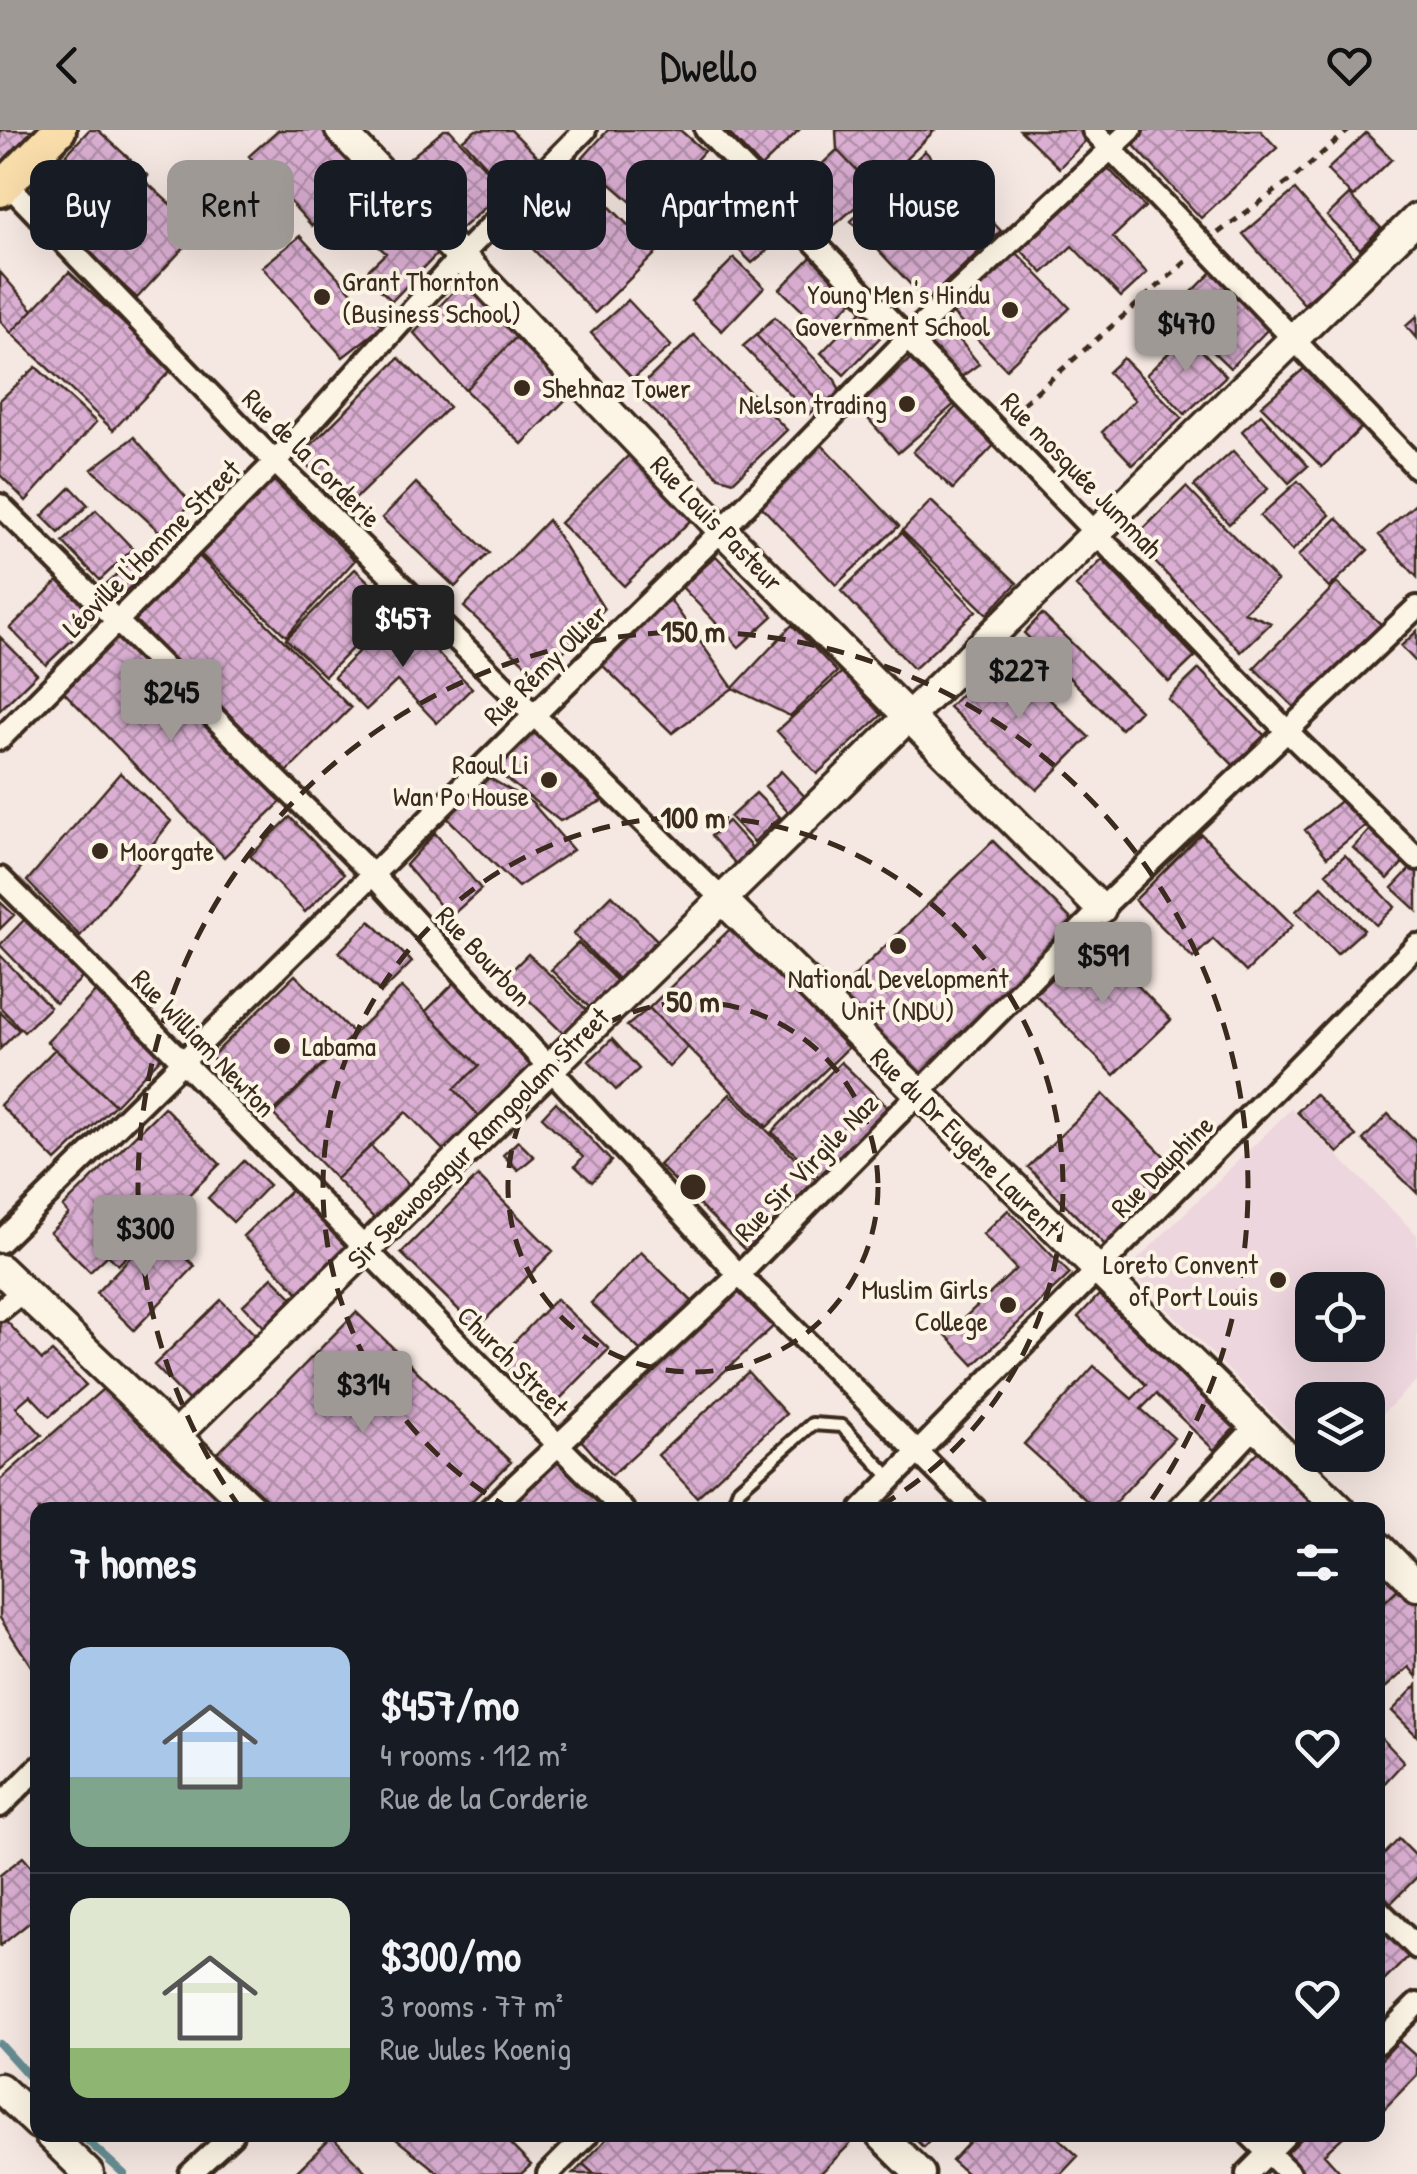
<!DOCTYPE html>
<meta charset="utf-8">
<style>
:root{--surface:#171b24;--page:#242831;--text:#f1f3f6;--muted:#9ea1a6;--line:#363941;--accent:#9f9995}
body{margin:0;font-family:"Patrick Hand",sans-serif;background:var(--page);color:var(--text);height:100vh;display:flex;flex-direction:column;font-size:38px;white-space:nowrap}
*{box-sizing:border-box;margin:0}
p{font-size:32px;color:var(--muted)}
.icon{flex:none;width:55px;height:55px;fill:none;stroke:currentColor;stroke-width:2;stroke-linecap:round;stroke-linejoin:round}
.map{position:relative;flex:1;overflow:hidden}
.drawer{position:absolute;left:30px;top:1372px;width:1355px;height:640px;display:flex;flex-direction:column;background:var(--surface);border-radius:20px;box-shadow:0 10px 40px #0002}
.drawer>*{flex:none}
.hud{position:absolute;left:30px;top:30px;width:1358px;height:90px;display:flex;gap:20px}
.fabs{position:absolute;left:1295px;top:1142px;display:grid;gap:20px}
.fabs a{display:grid;place-items:center;width:90px;height:90px;border-radius:20px;background:var(--surface);box-shadow:0 10px 40px #0002;font-size:50px}
.price{position:absolute;translate:-50% -85px;padding:0 22px;border-radius:10px;background:var(--accent);color:#111;font-size:32px;line-height:65px;filter:drop-shadow(0 2px 5px #0008)}
.price::after{content:'';position:absolute;left:50%;top:60px;width:30px;height:22px;margin-left:-15px;background:inherit;clip-path:polygon(0 0,100% 0,50% 100%)}
.price.selected{background:#222;color:#fff}
ul{padding:0;list-style:none}
li{display:flex;align-items:center;gap:30px;height:250px;padding:0 40px}
li+li{border-top:2px solid var(--line)}
li span{display:grid;place-items:center;flex:none;width:280px;height:200px;border-radius:20px;color:#555}
li>.icon{margin-inline-start:auto}
span .icon{width:120px;height:120px;fill:#fffc;stroke-width:1}
li b{font-size:42px}
h2{display:flex;justify-content:space-between;align-items:center;height:120px;padding:0 40px;font-size:42px}
.chip{padding:0 35px;border-radius:20px;background:var(--surface);box-shadow:0 10px 40px #0002;font-size:35px;line-height:90px}
.chip.selected{background:var(--accent);color:#111}
header{display:flex;justify-content:space-between;align-items:center;height:130px;padding:0 40px;background:var(--accent);color:#111;font-size:45px;font-weight:600}
.map>svg:first-child{display:block}
.built{fill:#edd6dd;fill-rule:evenodd}
.lines{fill:none;stroke-linecap:round;stroke-linejoin:round}
.stream{stroke:#668d92;stroke-width:8}
.building{fill:url(#building-cross-hatch);stroke:#3b2a1e;stroke-width:2.5}
.lane-casing{stroke:#3b2a1e;stroke-width:18}
.street-casing{stroke:#3b2a1e;stroke-width:28}
.secondary-casing{stroke:#3b2a1e;stroke-width:35}
.primary-casing{stroke:#3b2a1e;stroke-width:40}
.path{stroke:#3b2a1e;stroke-width:5;stroke-dasharray:8 8;stroke-linecap:butt}
.lane{stroke:#fcf5e5;stroke-width:10}
.street{stroke:#fcf5e5;stroke-width:20}
.secondary{stroke:#fcf5e5;stroke-width:28}
.primary{stroke:#f9deab;stroke-width:32}
.ring{fill:none;stroke:#3b2a1e;stroke-width:5;stroke-dasharray:18 12}
.poi-dot{fill:#3b2a1e;stroke:#fcf5e5;stroke-width:4}
.labels{text-anchor:middle;stroke-width:8;stroke-linejoin:round;paint-order:stroke}
.poi-label{font-size:28px;fill:#3b2a1e;stroke:#fcf5e5;text-anchor:end}
.street-label{font-size:28px;fill:#3b2a1e;stroke:#fcf5e5}
.centre{fill:#3b2a1e;stroke:#fcf5e5;stroke-width:5}
.ring-label{font-size:30px;text-anchor:middle;font-weight:bold;fill:#3b2a1e;stroke:#fcf5e5;stroke-width:8;stroke-linejoin:round;paint-order:stroke}
</style>
<header><svg class="icon" aria-label="back" viewBox="0 0 24 24"><path d="M15 5l-7 7 7 7"/></svg>Dwello<svg class="icon" aria-label="heart" viewBox="0 0 24 24"><path d="M12 20l-8-8c-3-5 5-10 8-4 3-6 11-1 8 4z"/></svg></header>
<div class="map">
<svg width="1417" height="2044" viewBox="0 0 1417 2044">
<defs>
<pattern id="building-cross-hatch" width="8" height="8" patternUnits="userSpaceOnUse" patternTransform="scale(2.5)"><rect width="8" height="8" fill="#dbafd3"/><path d="M0 0l8 8M0 8l8-8" fill="none" stroke="#b38fab"/></pattern>
</defs>
<rect width="100%" height="100%" fill="#f5e7e1"/>
<filter id="ink" filterUnits="userSpaceOnUse"><feTurbulence type="fractalNoise" baseFrequency=".01" numOctaves="2"/><feDisplacementMap in="SourceGraphic" scale="20" xChannelSelector="R" yChannelSelector="G"/><feConvolveMatrix kernelMatrix="1 2 1 2 8 2 1 2 1" color-interpolation-filters="sRGB"/></filter>
<g filter="url(#ink)">
<path class="built" d="M 1291,979 L 1417,1105 L 1417,1250 L 1368,1298 L 1368,1270 L 1312,1270 L 1312,1324 L 1128,1139 ZM 1312,1160 L 1368,1160 L 1368,1215 L 1312,1215 Z"/>
<g class="lines">
<path class="stream" d="M 0,1914 L 38,1956
M 81,2005 L 124,2044"/>
</g>
<path class="building" d="M 0,0 L 32,0 L 35,3 L 5,34 L 0,29 Z
M 89,0 L 98,0 L 148,46 L 144,50 L 183,86 L 199,69 L 215,84 L 137,168 L 27,67 Z
M 278,0 L 324,0 L 366,47 L 312,96 L 249,26 Z
M 444,0 L 450,0 L 505,60 L 454,105 L 396,40 Z
M 476,0 L 511,0 L 541,30 L 512,64 L 463,10 Z
M 608,0 L 680,0 L 704,21 L 646,85 L 582,29 Z
M 726,0 L 799,0 L 761,37 Z
M 836,0 L 935,0 L 875,60 L 837,20 Z
M 1020,0 L 1086,0 L 1091,5 L 1059,38 Z
M 1141,0 L 1260,0 L 1277,18 L 1201,88 L 1130,11 Z
M 1366,3 L 1392,29 L 1353,67 L 1327,40 Z
M 837,20 L 875,60 L 822,106 L 785,69 Z
M 925,21 L 1001,101 L 926,171 L 851,91 Z
M 1106,36 L 1145,77 L 1113,107 L 1147,143 L 1121,167 L 1072,116 L 1043,143 L 1019,118 Z
M 729,42 L 770,82 L 734,115 L 699,75 Z
M 372,55 L 440,121 L 392,171 L 364,144 L 386,123 L 340,82 Z
M 592,59 L 656,123 L 595,183 L 531,117 Z
M 1295,60 L 1356,130 L 1304,174 L 1243,104 Z
M 1349,65 L 1381,98 L 1360,119 L 1327,86 Z
M 782,83 L 794,98 L 752,133 L 740,121 Z
M 300,106 L 383,196 L 343,227 L 262,137 Z
M 817,121 L 861,162 L 823,201 L 780,159 Z
M 1015,121 L 1070,178 L 1006,239 L 951,182 Z
M 734,128 L 764,157 L 722,201 L 691,171 Z
M 1213,141 L 1271,196 L 1230,238 L 1172,182 Z
M 0,142 L 33,180 L 11,203 L 0,190 Z
M 69,142 L 172,239 L 113,300 L 11,203 Z
M 471,143 L 522,201 L 465,260 L 414,203 Z
M 628,170 L 671,216 L 633,249 L 591,203 Z
M 868,175 L 891,196 L 844,245 L 821,223 Z
M 1417,186 L 1417,209 L 1406,196 Z
M 775,187 L 835,250 L 841,264 L 820,273 L 756,205 Z
M 941,187 L 979,234 L 957,250 L 923,208 Z
M 522,201 L 579,256 L 522,314 L 465,260 Z
M 694,205 L 787,300 L 734,351 L 719,347 L 635,262 Z
M 756,205 L 820,273 L 809,284 L 743,216 Z
M 1187,205 L 1226,246 L 1185,284 L 1147,244 Z
M 912,227 L 957,272 L 898,323 L 858,277 Z
M 399,228 L 449,277 L 348,376 L 299,327 Z
M 1123,228 L 1182,288 L 1133,335 L 1102,302 L 1135,270 L 1108,242 Z
M 1308,235 L 1365,294 L 1322,337 L 1261,276 Z
M 36,237 L 96,292 L 26,371 L 0,345 L 0,270 Z
M 957,276 L 996,313 L 953,359 L 913,322 Z
M 1261,284 L 1308,336 L 1289,353 L 1242,301 Z
M 134,307 L 191,373 L 163,405 L 92,339 Z
M 821,314 L 899,396 L 836,455 L 758,373 Z
M 1233,321 L 1268,359 L 1229,394 L 1194,356 Z
M 632,322 L 695,386 L 624,456 L 560,393 Z
M 268,345 L 355,430 L 286,506 L 194,418 Z
M 1298,351 L 1330,385 L 1292,421 L 1260,386 Z
M 416,353 L 489,423 L 455,457 L 382,388 Z
M 71,357 L 88,375 L 59,403 L 42,386 Z
M 1186,357 L 1277,451 L 1244,482 L 1271,493 L 1241,522 L 1133,409 Z
M 931,371 L 1017,453 L 987,484 L 902,401 Z
M 1417,373 L 1417,447 L 1379,405 Z
M 96,380 L 133,419 L 100,450 L 63,412 Z
M 1337,388 L 1368,420 L 1329,458 L 1298,426 Z
M 548,390 L 604,479 L 539,547 L 464,477 Z
M 901,403 L 976,481 L 914,539 L 841,461 Z
M 194,421 L 351,578 L 287,642 L 130,485 Z
M 140,423 L 152,437 L 117,469 L 105,455 Z
M 716,426 L 773,486 L 739,517 L 682,457 Z
M 1102,430 L 1195,527 L 1169,552 L 1076,456 Z
M 355,439 L 394,476 L 325,546 L 286,509 Z
M 59,450 L 96,487 L 46,535 L 10,498 Z
M 1337,453 L 1385,498 L 1301,584 L 1254,538 Z
M 666,464 L 733,558 L 672,603 L 599,532 Z
M 397,481 L 472,558 L 437,593 L 397,551 L 366,580 L 334,547 Z
M 1042,484 L 1140,580 L 1121,599 L 1024,503 Z
M 792,495 L 837,542 L 790,586 L 733,558 Z
M 118,501 L 283,670 L 224,727 L 60,558 Z
M 1417,501 L 1417,533 L 1401,516 Z
M 0,507 L 37,544 L 0,580 Z
M 1001,523 L 1089,607 L 1037,660 L 949,577 Z
M 1199,539 L 1268,609 L 1237,639 L 1168,569 Z
M 842,542 L 882,585 L 817,644 L 777,601 Z
M 531,598 L 582,641 L 602,671 L 560,691 L 491,637 Z
M 781,641 L 806,668 L 789,683 L 765,656 Z
M 120,643 L 171,691 L 80,806 L 27,751 Z
M 481,643 L 532,673 L 573,720 L 518,757 L 443,684 Z
M 756,663 L 780,687 L 754,712 L 730,687 Z
M 1344,668 L 1366,695 L 1327,727 L 1305,700 Z
M 290,687 L 344,744 L 305,782 L 250,726 Z
M 728,691 L 753,719 L 736,734 L 711,706 Z
M 1374,695 L 1409,726 L 1388,749 L 1353,718 Z
M 435,703 L 481,759 L 450,787 L 406,735 Z
M 1201,704 L 1293,795 L 1246,842 L 1213,809 L 1193,828 L 1135,770 Z
M 993,711 L 1079,797 L 918,955 L 832,868 Z
M 1345,725 L 1395,777 L 1376,795 L 1326,743 Z
M 1412,737 L 1417,741 L 1417,781 L 1392,758 Z
M 1322,756 L 1364,800 L 1337,824 L 1296,781 Z
M 612,765 L 657,810 L 618,849 L 573,804 Z
M 0,772 L 14,785 L 0,799 Z
M 25,789 L 82,848 L 56,873 L 0,815 Z
M 370,791 L 412,832 L 381,863 L 339,822 Z
M 731,798 L 848,918 L 767,997 L 649,878 Z
M 1093,809 L 1171,890 L 1114,945 L 1035,864 Z
M 578,813 L 617,851 L 590,878 L 551,840 Z
M 528,824 L 590,883 L 567,907 L 505,847 Z
M 0,825 L 50,877 L 24,902 L 0,877 Z
M 295,845 L 354,904 L 270,987 L 211,927 Z
M 457,850 L 538,931 L 480,987 L 454,959 L 479,936 L 426,881 Z
M 100,857 L 167,921 L 115,975 L 47,912 Z
M 402,857 L 479,936 L 454,959 L 480,987 L 445,1022 L 406,982 L 336,1049 L 272,983 Z
M 649,878 L 688,917 L 669,937 L 627,896 Z
M 0,882 L 19,900 L 0,919 Z
M 612,909 L 639,939 L 616,960 L 589,931 Z
M 55,919 L 115,975 L 56,1031 L 0,975 Z
M 841,932 L 890,979 L 821,1049 L 772,1002 Z
M 730,964 L 820,1053 L 749,1124 L 659,1035 Z
M 1103,964 L 1181,1043 L 1106,1116 L 1028,1037 Z
M 1315,964 L 1356,1006 L 1338,1023 L 1297,982 Z
M 556,972 L 611,1031 L 592,1052 L 575,1036 L 583,1027 L 542,987 Z
M 164,977 L 220,1034 L 118,1135 L 108,1125 L 90,1142 L 50,1102 L 69,1084 L 63,1077 Z
M 1388,984 L 1417,1013 L 1417,1063 L 1363,1010 Z
M 518,1011 L 534,1027 L 518,1040 L 503,1025 Z
M 371,1016 L 410,1056 L 375,1089 L 336,1049 Z
M 244,1031 L 269,1055 L 233,1092 L 208,1068 Z
M 478,1046 L 553,1121 L 477,1198 L 401,1123 Z
M 295,1056 L 352,1114 L 300,1164 L 243,1106 Z
M 1008,1080 L 1070,1144 L 974,1235 L 946,1205 L 1016,1139 L 983,1104 Z
M 156,1100 L 195,1136 L 134,1200 L 96,1163 Z
M 641,1122 L 696,1175 L 646,1226 L 591,1173 Z
M 272,1147 L 298,1173 L 269,1202 L 243,1175 Z
M 741,1159 L 776,1194 L 612,1345 L 581,1310 Z
M 1099,1165 L 1234,1298 L 1214,1320 L 1156,1264 L 1141,1279 L 1174,1308 L 1108,1380 L 1097,1380 L 1024,1314 L 1094,1236 L 1132,1269 L 1146,1255 L 1078,1187 Z
M 556,1169 L 609,1219 L 550,1279 L 498,1229 Z
M 221,1170 L 261,1211 L 194,1276 L 154,1235 Z
M 356,1182 L 511,1332 L 463,1380 L 277,1380 L 218,1323 Z
M 0,1184 L 42,1230 L 52,1222 L 86,1255 L 50,1286 L 30,1265 L 16,1277 L 42,1305 L 0,1340 Z
M 748,1242 L 786,1284 L 697,1367 L 658,1325 Z
M 103,1259 L 232,1380 L 38,1380 L 38,1547 L 0,1488 L 0,1350 Z
M 1265,1315 L 1332,1380 L 1202,1380 Z
M 558,1327 L 610,1380 L 504,1380 Z
M 1378,1430 L 1402,1455 L 1378,1478 Z
M 1402,1455 L 1417,1472 L 1417,1547 L 1409,1537 L 1384,1559 L 1378,1552 L 1378,1478 Z
M 1417,1555 L 1417,1606 L 1392,1581 Z
M 1378,1604 L 1404,1632 L 1378,1660 Z
M 1399,1709 L 1417,1727 L 1417,1747 L 1391,1773 L 1378,1760 L 1378,1731 Z
M 23,1727 L 38,1745 L 38,1786 L 0,1816 L 0,1745 Z
M 1378,1793 L 1410,1825 L 1378,1857 Z
M 1399,1911 L 1417,1927 L 1417,1945 L 1384,1979 L 1378,1973 L 1378,1933 Z
M 391,2005 L 501,2005 L 531,2035 L 521,2044 L 440,2044 Z
M 610,2005 L 841,2005 L 850,2014 L 820,2044 L 594,2044 L 583,2034 Z
M 911,2005 L 935,2005 L 923,2017 Z
M 976,2005 L 1055,2005 L 1078,2026 L 1061,2044 L 967,2044 L 952,2031 Z
M 1305,2005 L 1345,2005 L 1324,2024 L 1342,2044 L 1299,2044 L 1282,2028 Z
M 332,2007 L 368,2044 L 296,2042 Z
M 583,2034 L 594,2044 L 573,2044 Z"/>
<g class="lines">
<g class="lane-casing">
<path id="lane" d="M 731,1380 L 739,1359 L 812,1294 L 842,1296 L 892,1349"/>
</g>
<g class="street-casing">
<path id="street" d="M 706,0 L 1288,602 L 1417,729
M 1093,0 L 1417,338
M 1,47 L 275,332 L 720,767
M 0,375 L 372,744 L 739,1145 L 976,1380
M 0,609 L 275,332 L 461,126 L 585,0
M 0,748 C 211,956 413,1171 623,1380
M 0,1112 L 722,400 L 909,207 L 1131,0
M 0,1180 L 22,1162
M 489,1380 L 739,1145 L 1101,779 L 1417,477
M 861,1380 L 1417,815
M 1177,1380 L 1257,1295
M 0,1676 L 38,1638
M 1378,1779 L 1417,1818
M 1378,1913 L 1417,1874
M 1250,2005 L 1290,2044
M 190,2044 L 232,2005
M 548,2044 L 587,2005
M 1247,2044 L 1286,2005"/>
</g>
<g class="secondary-casing">
<path id="secondary" d="M 340,0 L 722,400 L 1101,779
M 720,767 L 1341,1380
M 0,1139 L 253,1380
M 176,1305 L 1417,88
M 1378,1416 L 1417,1456
M 0,1958 L 38,1994
M 49,2005 L 89,2044
M 881,2005 L 920,2044"/>
</g>
<g class="primary-casing">
<path id="primary" d="M 0,60 L 59,0"/>
</g>
<path class="path" d="M 1218,103 L 1296,46 L 1349,0
M 1011,284 L 1188,130"/>
<use href="#lane" class="lane"/>
<use href="#street" class="street"/>
<use href="#secondary" class="secondary"/>
<use href="#primary" class="primary"/>
</g>
</g>
<g class="ring">
<circle cx="693" cy="1057" r="185"/>
<path d="M511 1379A370 370 0 1 1 875 1379"/>
<path d="M241 1379A555 555 0 1 1 1145 1379"/>
</g>
<g class="poi-dot">
<circle cx="322" cy="167" r="10"/>
<circle cx="1010" cy="180" r="10"/>
<circle cx="522" cy="258" r="10"/>
<circle cx="907" cy="274" r="10"/>
<circle cx="549" cy="650" r="10"/>
<circle cx="100" cy="721" r="10"/>
<circle cx="898" cy="816" r="10"/>
<circle cx="282" cy="916" r="10"/>
<circle cx="1278" cy="1150" r="10"/>
<circle cx="1008" cy="1175" r="10"/>
</g>
<g class="labels">
<g class="poi-label">
<text x="342" y="161" text-anchor="start">Grant Thornton<tspan x="342" dy="32">(Business School)</tspan></text>
<text x="990" y="174">Young Men's Hindu<tspan x="990" dy="32">Government School</tspan></text>
<text x="542" y="268" text-anchor="start">Shehnaz Tower</text>
<text x="887" y="284">Nelson trading</text>
<text x="529" y="644">Raoul Li<tspan x="529" dy="32">Wan Po House</tspan></text>
<text x="120" y="731" text-anchor="start">Moorgate</text>
<text x="898" y="858" text-anchor="middle">National Development<tspan x="898" dy="32">Unit (NDU)</tspan></text>
<text x="302" y="926" text-anchor="start">Labama</text>
<text x="1258" y="1144">Loreto Convent<tspan x="1258" dy="32">of Port Louis</tspan></text>
<text x="988" y="1169">Muslim Girls<tspan x="988" dy="32">College</tspan></text>
</g>
<g class="street-label">
<text transform="translate(312 328) rotate(45)" y="10">Rue de la Corderie</text>
<text transform="translate(1082 345) rotate(46)" y="10">Rue mosquée Jummah</text>
<text transform="translate(717 393) rotate(46)" y="10">Rue Louis Pasteur</text>
<text transform="translate(151 418) rotate(-45)" y="10">Léoville l'Homme Street</text>
<text transform="translate(545 535) rotate(-44)" y="10">Rue Rémy Ollier</text>
<text transform="translate(484 826) rotate(47)" y="10">Rue Bourbon</text>
<text transform="translate(204 913) rotate(46)" y="10">Rue William Newton</text>
<text transform="translate(478 1008) rotate(-45)" y="10">Sir Seewoosagur Ramgoolam Street</text>
<text transform="translate(966 1012) rotate(45)" y="10">Rue du Dr Eugène Laurent</text>
<text transform="translate(1162 1036) rotate(-45)" y="10">Rue Dauphine</text>
<text transform="translate(806 1037) rotate(-46)" y="10">Rue Sir Virgile Naz</text>
<text transform="translate(513 1231) rotate(45)" y="10">Church Street</text>
</g>
</g>
<circle cx="693" cy="1057" r="15" class="centre"/>
<g class="ring-label">
<text x="693" y="512">150 m</text>
<text x="693" y="698">100 m</text>
<text x="693" y="882">50 m</text>
</g>
</svg>
<div class="fabs">
<a><svg class="icon" aria-label="locate" viewBox="0 0 24 24"><circle cx="12" cy="12" r="6"/><path d="M12 2v4M12 18v4M2 12h4M18 12h4"/></svg></a>
<a><svg class="icon" aria-label="layers" viewBox="0 0 24 24"><path d="M12 4l9 5-9 5-9-5zM3 14l9 5 9-5"/></svg></a>
</div>
<b class="price" style="left:1186px;top:245px">$470</b>
<b class="price selected" style="left:403px;top:540px">$457</b>
<b class="price" style="left:1019px;top:592px">$227</b>
<b class="price" style="left:171px;top:614px">$245</b>
<b class="price" style="left:1103px;top:877px">$591</b>
<b class="price" style="left:145px;top:1150px">$300</b>
<b class="price" style="left:363px;top:1306px">$314</b>
<div class="hud">
<a class="chip">Buy</a>
<a class="chip selected">Rent</a>
<a class="chip">Filters</a>
<a class="chip">New</a>
<a class="chip">Apartment</a>
<a class="chip">House</a>
</div>
<section class="drawer">
<h2>7 homes<svg class="icon" aria-label="filters" viewBox="0 0 24 24"><path d="M4 7h16M4 17h16"/><circle cx="9" cy="7" r="2"/><circle cx="15" cy="17" r="2"/></svg></h2>
<ul>
<li><span style="background:linear-gradient(#a9c7e8 65%,#7fa58c 0)"><svg class="icon" aria-label="home" viewBox="0 0 24 24"><path d="M3 11l9-7 9 7M6 9v11h12V9"/></svg></span><div><b>$457/mo</b><p>4 rooms · 112 m²</p><p>Rue de la Corderie</p></div><svg class="icon" aria-label="heart" viewBox="0 0 24 24"><path d="M12 20l-8-8c-3-5 5-10 8-4 3-6 11-1 8 4z"/></svg></li>
<li><span style="background:linear-gradient(#dfe7d0 75%,#8fb573 0)"><svg class="icon" aria-label="home" viewBox="0 0 24 24"><path d="M3 11l9-7 9 7M6 9v11h12V9"/></svg></span><div><b>$300/mo</b><p>3 rooms · 77 m²</p><p>Rue Jules Koenig</p></div><svg class="icon" aria-label="heart" viewBox="0 0 24 24"><path d="M12 20l-8-8c-3-5 5-10 8-4 3-6 11-1 8 4z"/></svg></li>
</ul>
</section>
</div>
